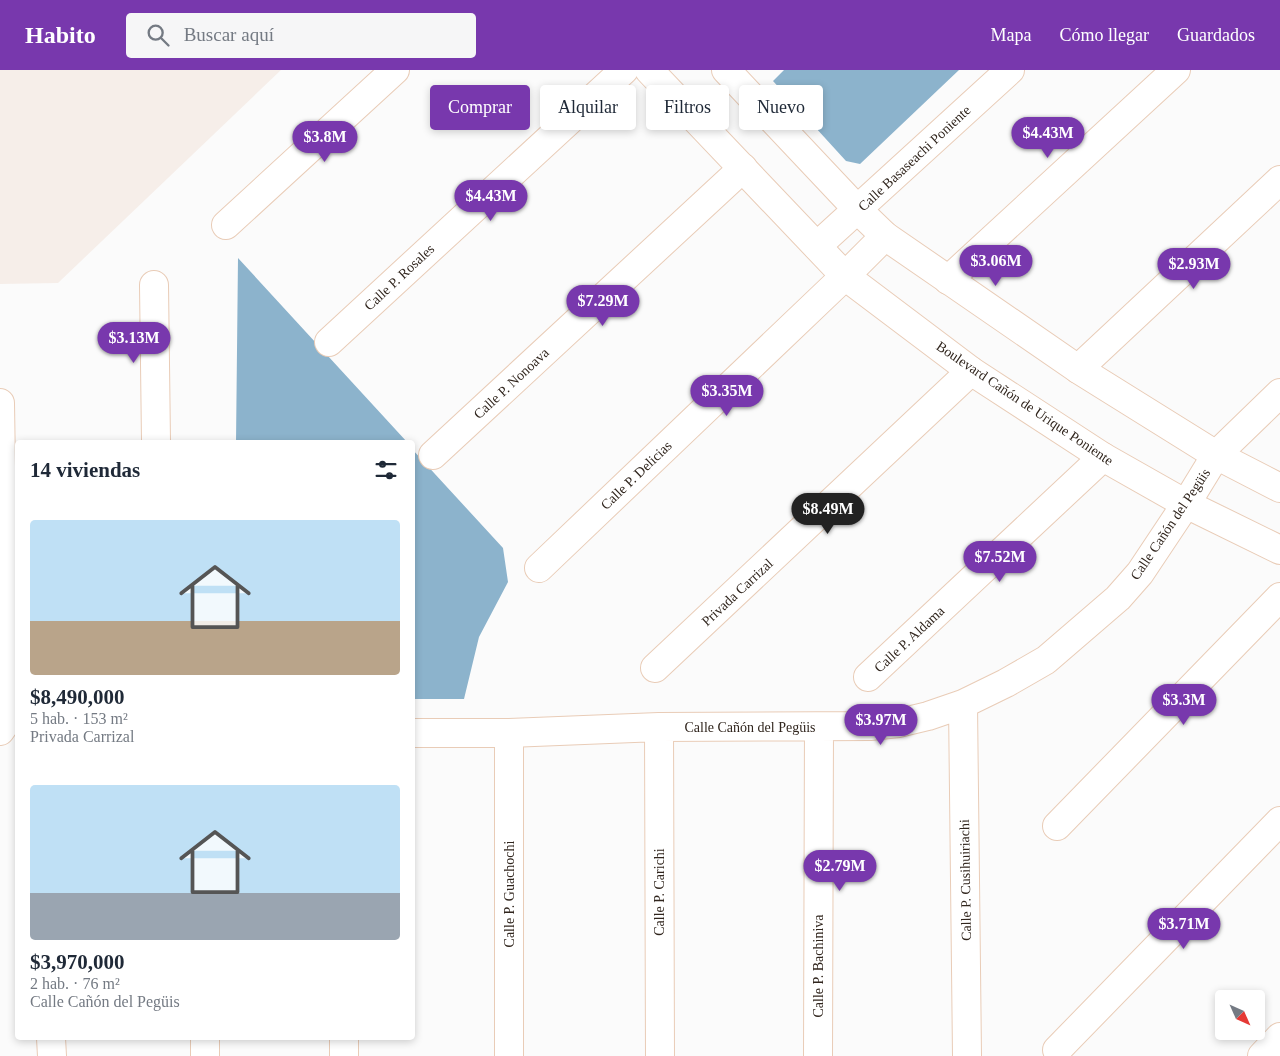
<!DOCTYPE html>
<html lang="es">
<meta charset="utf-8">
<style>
:root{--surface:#fff;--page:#f6f6f7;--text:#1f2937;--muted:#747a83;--accent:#7838ad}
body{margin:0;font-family:Georgia,serif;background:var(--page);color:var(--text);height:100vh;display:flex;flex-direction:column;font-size:19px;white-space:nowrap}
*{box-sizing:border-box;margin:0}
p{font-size:16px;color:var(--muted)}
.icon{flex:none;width:28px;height:28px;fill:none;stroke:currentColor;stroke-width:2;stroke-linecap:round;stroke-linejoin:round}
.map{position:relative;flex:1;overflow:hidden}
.drawer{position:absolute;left:15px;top:370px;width:400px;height:600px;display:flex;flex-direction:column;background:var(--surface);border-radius:5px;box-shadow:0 2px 8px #0003}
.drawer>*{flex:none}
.top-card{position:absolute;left:430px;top:15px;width:475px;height:45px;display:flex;gap:10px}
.needle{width:32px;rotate:135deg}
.buttons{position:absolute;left:1215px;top:920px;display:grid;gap:10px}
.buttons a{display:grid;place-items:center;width:50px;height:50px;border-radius:5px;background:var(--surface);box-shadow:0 2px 8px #0003;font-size:25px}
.price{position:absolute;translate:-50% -42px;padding:0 11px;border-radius:18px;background:var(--accent);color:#fff;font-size:16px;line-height:32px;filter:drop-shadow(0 1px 2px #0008)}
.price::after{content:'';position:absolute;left:50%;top:30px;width:15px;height:11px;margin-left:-8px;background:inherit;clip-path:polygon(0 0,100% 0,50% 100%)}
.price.selected{background:#222;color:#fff}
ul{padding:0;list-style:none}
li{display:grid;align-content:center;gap:10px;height:265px;padding:0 15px}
li span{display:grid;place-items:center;height:155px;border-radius:5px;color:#555}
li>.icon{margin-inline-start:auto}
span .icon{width:90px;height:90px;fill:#fffc;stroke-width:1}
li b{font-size:21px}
h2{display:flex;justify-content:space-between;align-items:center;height:60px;padding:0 15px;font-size:21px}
.chip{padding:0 18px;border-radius:5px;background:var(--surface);box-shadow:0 2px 8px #0003;font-size:18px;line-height:45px}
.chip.selected{background:var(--accent);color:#fff}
header{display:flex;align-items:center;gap:30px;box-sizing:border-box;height:70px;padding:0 25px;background:var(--accent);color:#fff}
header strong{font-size:24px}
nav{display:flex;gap:28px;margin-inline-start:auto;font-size:18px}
.search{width:350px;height:45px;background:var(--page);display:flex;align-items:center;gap:12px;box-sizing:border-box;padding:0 18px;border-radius:5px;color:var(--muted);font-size:19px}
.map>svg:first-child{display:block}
.built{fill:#f6eee9}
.water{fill:#8cb3cc}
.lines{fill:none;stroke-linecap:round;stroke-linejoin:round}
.minor-casing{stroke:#e9ccb7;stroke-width:30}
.major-casing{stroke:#e9ccb7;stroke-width:30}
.minor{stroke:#fff;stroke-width:28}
.major{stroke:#fff;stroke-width:28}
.labels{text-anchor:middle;stroke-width:4;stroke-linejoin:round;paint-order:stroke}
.street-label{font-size:14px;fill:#30251d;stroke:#fff}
</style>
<header>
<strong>Habito</strong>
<div class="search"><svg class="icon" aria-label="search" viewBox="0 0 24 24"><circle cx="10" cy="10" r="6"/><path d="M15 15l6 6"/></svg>Buscar aquí</div>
<nav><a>Mapa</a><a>Cómo llegar</a><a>Guardados</a></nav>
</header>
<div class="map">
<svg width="1280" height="986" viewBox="0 0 1280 986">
<rect width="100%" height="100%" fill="#fbfbfb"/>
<path class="built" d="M 0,0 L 281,0 L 58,213 L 0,214 Z"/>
<path class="water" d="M 784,0 L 959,0 L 860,94 L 846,91 L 773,11 Z
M 238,188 L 407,372 L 236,372 Z
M 412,379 L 503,478 L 508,512 L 479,567 L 464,629 L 413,629 Z"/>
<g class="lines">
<g class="minor-casing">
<path id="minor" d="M 226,155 L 395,0
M 817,176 L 1010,0
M 948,210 L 1176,0
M 154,215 L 156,372
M 329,272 L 624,0
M 1078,299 L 1280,110
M 0,333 L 5,654 L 0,661
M 433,385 L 743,98
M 539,498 L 845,206 L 885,166
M 655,598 L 971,301
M 868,607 L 1103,387
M 963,634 L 967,986
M 659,657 L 660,986
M 412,663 L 509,663 L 659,657 L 870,656 L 899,653 L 928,646 L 963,634 L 1006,613 L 1046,590 L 1118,528 L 1140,503 L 1186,434 L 1216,385 L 1280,323
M 509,663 L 509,986
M 1057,756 L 1280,527
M 51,968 L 52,986
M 205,968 L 205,986
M 1057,980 L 1280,751
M 344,986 L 344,968
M 818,986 L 819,657
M 1262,986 L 1280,967"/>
</g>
<g class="major-casing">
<path id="major" d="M 649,0 L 845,206 L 971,301 L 1103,387 L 1186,434 L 1280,480
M 726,0 L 858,140 L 885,166 L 1078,299 L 1216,385 L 1280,418"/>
</g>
<use href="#minor" class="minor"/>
<use href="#major" class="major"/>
</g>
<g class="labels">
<g class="street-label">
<text transform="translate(914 88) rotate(-43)" y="5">Calle Basaseachi Poniente</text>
<text transform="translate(399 207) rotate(-43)" y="5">Calle P. Rosales</text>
<text transform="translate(511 313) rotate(-43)" y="5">Calle P. Nonoava</text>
<text transform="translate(1025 333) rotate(34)" y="5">Boulevard Cañón de Urique Poniente</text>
<text transform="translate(636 405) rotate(-44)" y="5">Calle P. Delicias</text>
<text transform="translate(1170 454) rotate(-56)" y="5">Calle Cañón del Pegüis</text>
<text transform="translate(737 522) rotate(-43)" y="5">Privada Carrizal</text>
<text transform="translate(909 569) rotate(-43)" y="5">Calle P. Aldama</text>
<text x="750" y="662">Calle Cañón del Pegüis</text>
<text transform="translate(965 810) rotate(-91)" y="5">Calle P. Cusihuiriachi</text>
<text transform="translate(659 822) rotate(-90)" y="5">Calle P. Carichi</text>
<text transform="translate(509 824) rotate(-90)" y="5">Calle P. Guachochi</text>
<text transform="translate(818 896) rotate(-90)" y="5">Calle P. Bachiniva</text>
</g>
</g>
</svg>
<div class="buttons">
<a><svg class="needle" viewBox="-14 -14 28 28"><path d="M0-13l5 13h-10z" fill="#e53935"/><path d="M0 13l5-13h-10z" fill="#747a83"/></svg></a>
</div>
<b class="price" style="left:1048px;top:89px">$4.43M</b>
<b class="price" style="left:325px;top:93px">$3.8M</b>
<b class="price" style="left:491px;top:152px">$4.43M</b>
<b class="price" style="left:996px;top:217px">$3.06M</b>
<b class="price" style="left:1194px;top:220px">$2.93M</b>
<b class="price" style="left:603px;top:257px">$7.29M</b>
<b class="price" style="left:134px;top:294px">$3.13M</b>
<b class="price" style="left:727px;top:347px">$3.35M</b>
<b class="price selected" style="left:828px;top:465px">$8.49M</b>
<b class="price" style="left:1000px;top:513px">$7.52M</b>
<b class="price" style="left:1184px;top:656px">$3.3M</b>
<b class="price" style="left:881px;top:676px">$3.97M</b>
<b class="price" style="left:840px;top:822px">$2.79M</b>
<b class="price" style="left:1184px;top:880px">$3.71M</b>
<div class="top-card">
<a class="chip selected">Comprar</a>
<a class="chip">Alquilar</a>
<a class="chip">Filtros</a>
<a class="chip">Nuevo</a>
</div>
<section class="drawer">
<h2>14 viviendas<svg class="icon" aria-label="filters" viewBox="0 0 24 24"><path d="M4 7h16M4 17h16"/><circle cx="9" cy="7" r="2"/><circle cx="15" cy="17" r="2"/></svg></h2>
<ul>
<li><span style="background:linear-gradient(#bfe0f5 65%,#b9a48a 0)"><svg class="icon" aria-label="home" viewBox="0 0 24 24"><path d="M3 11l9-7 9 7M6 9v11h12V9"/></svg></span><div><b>$8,490,000</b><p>5 hab. · 153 m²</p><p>Privada Carrizal</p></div></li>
<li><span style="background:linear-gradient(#bfe0f5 70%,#9aa5b1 0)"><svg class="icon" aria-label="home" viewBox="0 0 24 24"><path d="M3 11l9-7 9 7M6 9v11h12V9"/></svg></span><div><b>$3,970,000</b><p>2 hab. · 76 m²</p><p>Calle Cañón del Pegüis</p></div></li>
</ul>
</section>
</div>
